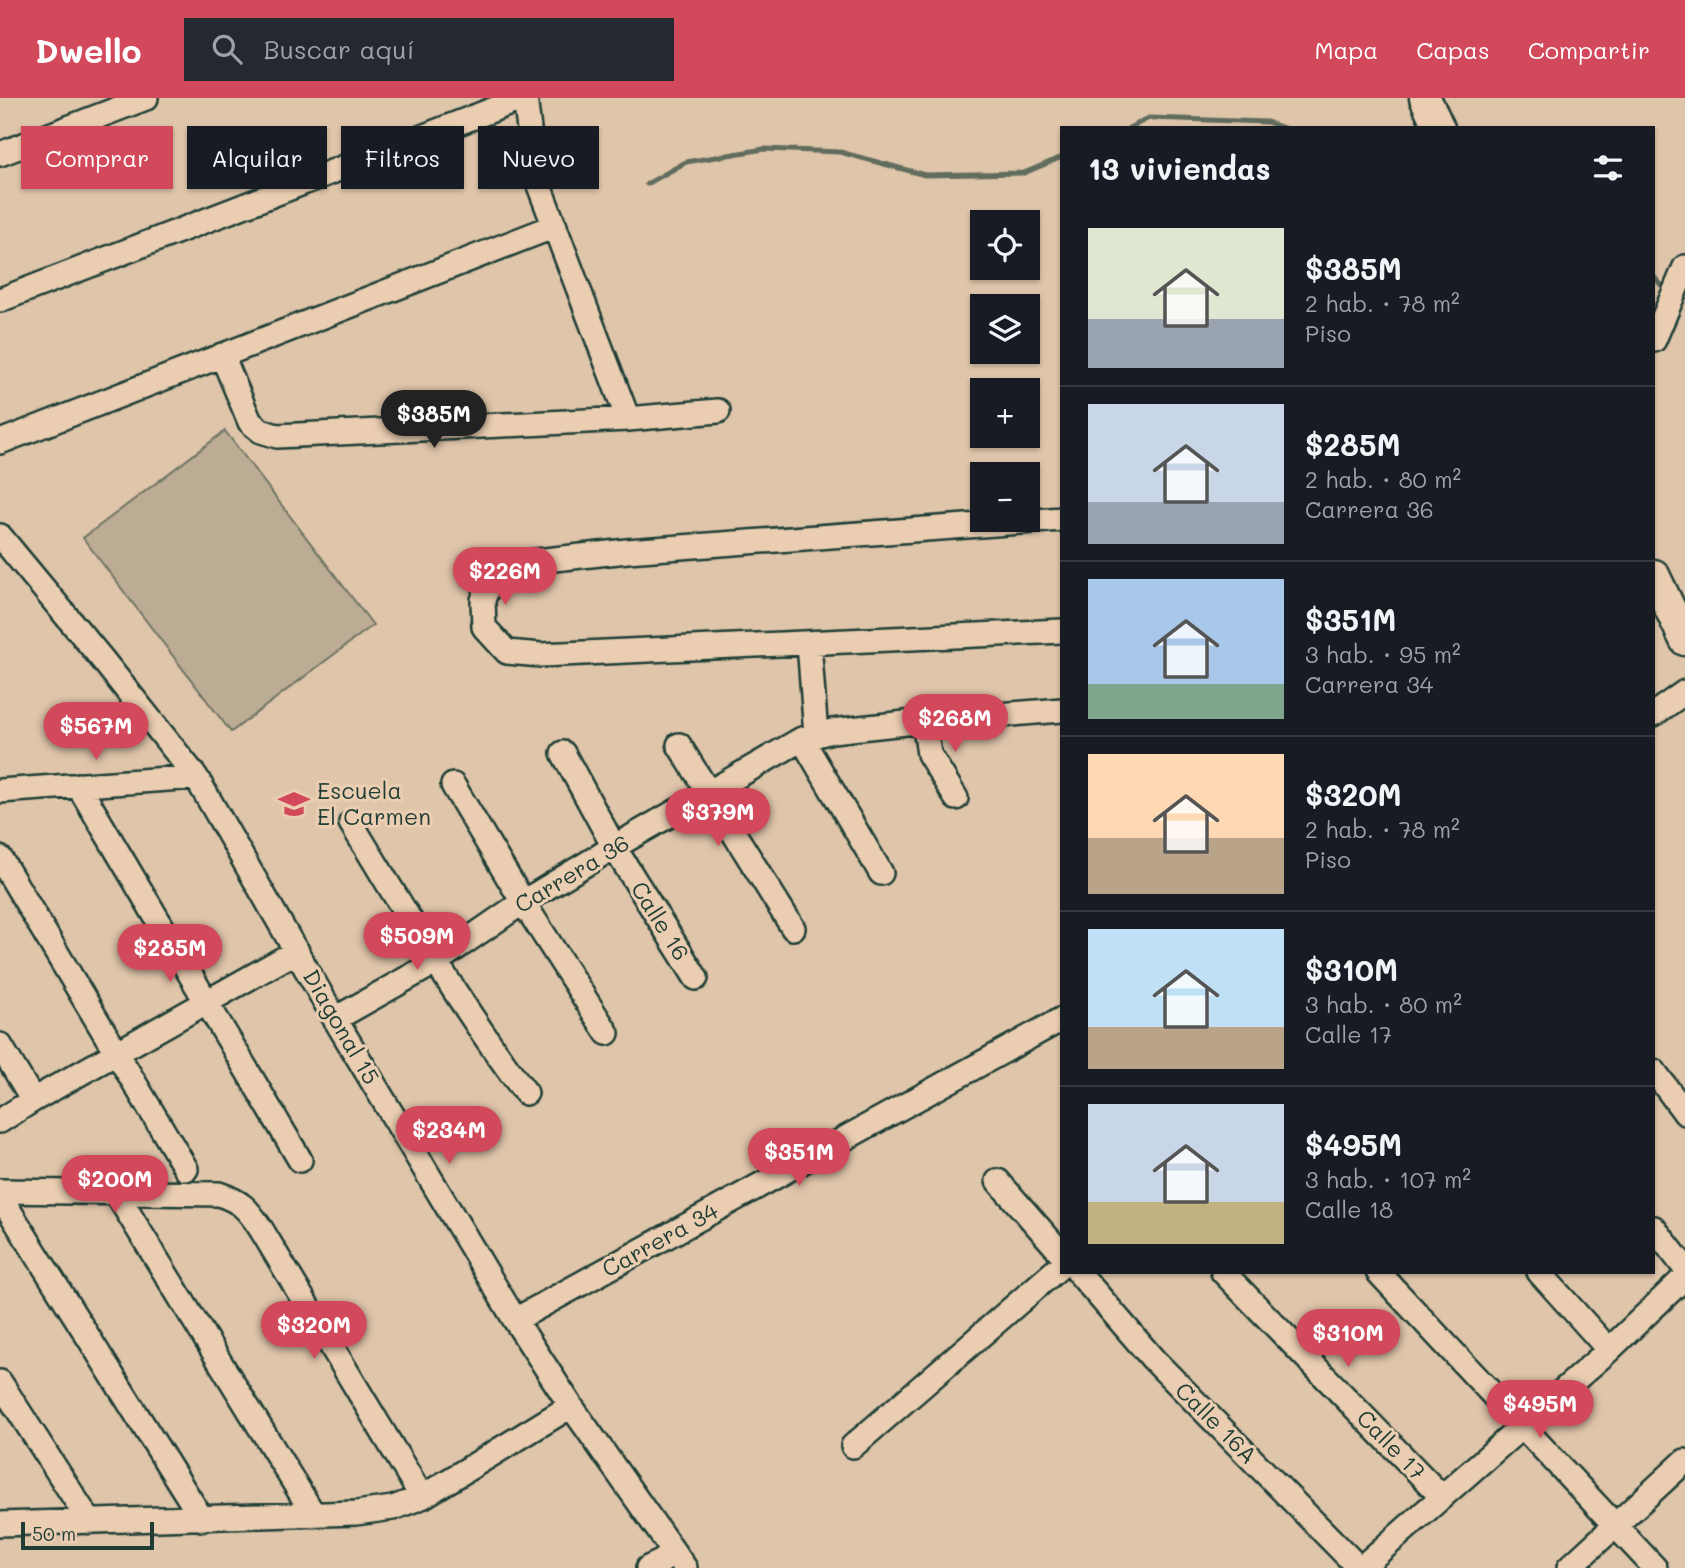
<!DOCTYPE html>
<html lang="es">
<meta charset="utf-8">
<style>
:root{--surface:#171b24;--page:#242831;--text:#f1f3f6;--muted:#9ea1a6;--line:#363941;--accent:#d1495b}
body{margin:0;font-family:Mali,sans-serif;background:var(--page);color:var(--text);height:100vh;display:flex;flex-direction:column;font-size:26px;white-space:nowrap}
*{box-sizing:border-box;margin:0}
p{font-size:23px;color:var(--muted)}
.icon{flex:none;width:38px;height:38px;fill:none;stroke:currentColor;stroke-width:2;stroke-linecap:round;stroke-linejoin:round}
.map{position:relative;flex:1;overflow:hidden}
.panel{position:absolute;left:1060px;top:28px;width:595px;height:1148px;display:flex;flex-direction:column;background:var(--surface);border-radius:0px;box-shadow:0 2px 5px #0004}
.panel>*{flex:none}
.hud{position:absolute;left:21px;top:28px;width:665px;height:63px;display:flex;gap:14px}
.tools{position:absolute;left:970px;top:112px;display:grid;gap:14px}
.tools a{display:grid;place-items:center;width:70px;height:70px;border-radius:0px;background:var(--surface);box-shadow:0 2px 5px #0004;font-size:35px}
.scale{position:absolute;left:21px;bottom:18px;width:133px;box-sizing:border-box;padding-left:7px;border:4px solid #1f3d34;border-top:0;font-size:19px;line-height:24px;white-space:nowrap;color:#1f3d34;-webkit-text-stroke:5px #ebceb2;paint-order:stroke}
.price{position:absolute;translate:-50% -60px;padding:0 16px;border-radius:24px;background:var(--accent);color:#fff;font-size:23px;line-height:46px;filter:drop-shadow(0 2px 4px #0008)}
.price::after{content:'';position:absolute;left:50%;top:42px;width:21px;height:16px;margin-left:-10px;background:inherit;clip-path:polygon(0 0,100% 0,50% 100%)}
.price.on{background:#222;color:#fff}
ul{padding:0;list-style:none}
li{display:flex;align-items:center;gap:21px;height:175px;padding:0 28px}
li+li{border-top:2px solid var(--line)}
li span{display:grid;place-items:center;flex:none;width:196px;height:140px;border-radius:0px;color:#555}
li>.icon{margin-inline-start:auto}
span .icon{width:84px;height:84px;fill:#fffc;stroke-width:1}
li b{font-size:30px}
h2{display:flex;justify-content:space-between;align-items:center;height:84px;padding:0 28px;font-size:30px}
.tag{padding:0 24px;border-radius:0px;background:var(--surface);box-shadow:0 2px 5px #0004;font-size:24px;line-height:63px}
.tag.on{background:var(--accent);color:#fff}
header{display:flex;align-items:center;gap:42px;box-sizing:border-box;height:98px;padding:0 35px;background:var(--accent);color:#fff}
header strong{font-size:33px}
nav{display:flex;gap:38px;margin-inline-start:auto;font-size:24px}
.search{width:490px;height:63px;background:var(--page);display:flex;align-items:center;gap:18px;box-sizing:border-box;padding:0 24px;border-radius:0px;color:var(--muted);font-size:26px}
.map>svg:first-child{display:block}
.green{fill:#bcac94;stroke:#6e7464;stroke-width:2}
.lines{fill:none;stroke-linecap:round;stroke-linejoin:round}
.stream{stroke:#616c5d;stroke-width:5}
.minor-casing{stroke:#1f3d34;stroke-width:28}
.major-casing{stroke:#1f3d34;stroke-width:35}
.minor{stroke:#ebceb2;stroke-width:23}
.major{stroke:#ebceb2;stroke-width:30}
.labels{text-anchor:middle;stroke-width:6;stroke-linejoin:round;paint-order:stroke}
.poi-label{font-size:23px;fill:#1f3d34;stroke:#ebceb2;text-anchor:start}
.street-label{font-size:23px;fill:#1f3d34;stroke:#ebceb2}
</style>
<header>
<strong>Dwello</strong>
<div class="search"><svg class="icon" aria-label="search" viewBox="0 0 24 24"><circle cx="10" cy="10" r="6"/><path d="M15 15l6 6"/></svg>Buscar aquí</div>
<nav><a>Mapa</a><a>Capas</a><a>Compartir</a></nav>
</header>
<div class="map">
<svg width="1685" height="1470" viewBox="0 0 1685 1470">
<rect width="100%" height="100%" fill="#dfc5aa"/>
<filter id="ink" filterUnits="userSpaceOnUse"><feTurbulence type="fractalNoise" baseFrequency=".0143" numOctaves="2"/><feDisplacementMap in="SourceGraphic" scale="14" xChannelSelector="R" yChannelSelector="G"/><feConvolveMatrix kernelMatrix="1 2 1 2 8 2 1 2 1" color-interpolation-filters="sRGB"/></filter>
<g filter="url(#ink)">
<path class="green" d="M 225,333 L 373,527 L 231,634 L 83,440 Z"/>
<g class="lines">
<path class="stream" d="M 1129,30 L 1149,20 L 1267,24 L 1284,30
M 647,86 L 686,64 L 764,51 L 840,54 L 925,77 L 1024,75 L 1062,59
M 1654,179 L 1666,192"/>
<g class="minor-casing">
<path id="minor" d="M 525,0 L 535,77 L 628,321
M 0,56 L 146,0
M 0,202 L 523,0
M 1654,242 L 1685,169
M 222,257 L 250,324 L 261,333 L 277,338 L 628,321 L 718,313
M 0,344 L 555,128
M 1062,421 L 627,453 L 527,464 L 494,474 L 483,502 L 484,529 L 507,554 L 541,557 L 1062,533
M 0,438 L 102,561 L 196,679 L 335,921 L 515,1222 L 571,1308 L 685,1470
M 809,545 L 816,637
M 1654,616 L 1685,594
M 924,623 L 929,656 L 956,700
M 802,641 L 881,775
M 679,647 L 793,830
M 563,655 L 614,749 L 696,880
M 78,687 L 300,1062
M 453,687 L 523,804 L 607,935
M 0,693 L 196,679
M 351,725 C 407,816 461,910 526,995
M 0,760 L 186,1071
M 335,921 L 436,864 L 523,804 L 614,749 L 802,641 L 832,633 L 924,623 L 1062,612
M 0,947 L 33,1002
M 1654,973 L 1685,1015
M 0,1023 L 33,1002 L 297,853
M 998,1083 L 1062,1156
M 0,1093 L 219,1096 C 242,1104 248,1111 261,1131 L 422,1399
M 116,1095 L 314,1417
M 0,1098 L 202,1421
M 1654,1130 L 1685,1170
M 1078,1174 L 1153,1261 L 1359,1470
M 1223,1174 L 1442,1399
M 1378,1174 L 1655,1470
M 1539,1174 L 1609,1252
M 515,1222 L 1062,921
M 0,1284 L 90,1424
M 853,1348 L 1062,1167
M 0,1426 L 356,1415 L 393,1410 L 422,1399 L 571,1308
M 648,1470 L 661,1464 L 673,1454
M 1361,1470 L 1609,1252 L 1685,1179
M 1569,1470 L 1685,1363"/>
</g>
<g class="major-casing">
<path id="major" d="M 1425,0 L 1439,30
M 1654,477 L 1685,542"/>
</g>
<use href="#minor" class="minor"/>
<use href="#major" class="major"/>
</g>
</g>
<defs>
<g id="school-bare" transform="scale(2.415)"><path d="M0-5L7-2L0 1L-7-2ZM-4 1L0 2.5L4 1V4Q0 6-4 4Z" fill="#d1495b" stroke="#ebceb2" stroke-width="2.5" paint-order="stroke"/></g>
</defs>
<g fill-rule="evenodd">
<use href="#school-bare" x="294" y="706"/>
</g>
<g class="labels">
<g class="poi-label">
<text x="317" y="701">Escuela<tspan x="317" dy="26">El Carmen</tspan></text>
</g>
<g class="street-label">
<text transform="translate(572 776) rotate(-31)" y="8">Carrera 36</text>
<text transform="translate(660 823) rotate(58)" y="8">Calle 16</text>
<text transform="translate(341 929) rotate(60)" y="8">Diagonal 15</text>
<text transform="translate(660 1142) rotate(-29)" y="8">Carrera 34</text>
<text transform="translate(1216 1325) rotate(45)" y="8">Calle 16A</text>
<text transform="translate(1391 1347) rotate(46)" y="8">Calle 17</text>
</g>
</g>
</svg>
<div class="tools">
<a><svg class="icon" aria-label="locate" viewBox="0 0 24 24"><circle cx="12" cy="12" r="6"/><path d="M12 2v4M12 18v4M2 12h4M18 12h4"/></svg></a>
<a><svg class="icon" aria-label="layers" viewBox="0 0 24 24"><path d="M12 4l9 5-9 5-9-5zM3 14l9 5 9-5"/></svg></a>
<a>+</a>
<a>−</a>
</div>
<div class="scale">50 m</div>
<b class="price on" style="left:434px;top:352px">$385M</b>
<b class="price" style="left:505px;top:509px">$226M</b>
<b class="price" style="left:955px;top:656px">$268M</b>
<b class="price" style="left:96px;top:664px">$567M</b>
<b class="price" style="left:718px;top:750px">$379M</b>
<b class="price" style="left:417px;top:874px">$509M</b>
<b class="price" style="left:170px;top:886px">$285M</b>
<b class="price" style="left:449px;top:1068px">$234M</b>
<b class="price" style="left:799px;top:1090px">$351M</b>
<b class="price" style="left:115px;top:1117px">$200M</b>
<b class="price" style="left:314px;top:1263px">$320M</b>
<b class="price" style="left:1348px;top:1271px">$310M</b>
<b class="price" style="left:1540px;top:1342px">$495M</b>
<div class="hud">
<a class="tag on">Comprar</a>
<a class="tag">Alquilar</a>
<a class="tag">Filtros</a>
<a class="tag">Nuevo</a>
</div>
<section class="panel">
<h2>13 viviendas<svg class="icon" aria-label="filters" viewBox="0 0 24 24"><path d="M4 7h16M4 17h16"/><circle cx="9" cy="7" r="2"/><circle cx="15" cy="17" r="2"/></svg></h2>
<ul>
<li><span style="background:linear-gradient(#dfe7d0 65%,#9aa5b1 0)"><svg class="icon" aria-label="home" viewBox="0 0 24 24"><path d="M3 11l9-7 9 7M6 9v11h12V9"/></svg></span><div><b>$385M</b><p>2 hab. · 78 m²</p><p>Piso</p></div></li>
<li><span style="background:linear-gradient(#c9d6e8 70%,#9aa5b1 0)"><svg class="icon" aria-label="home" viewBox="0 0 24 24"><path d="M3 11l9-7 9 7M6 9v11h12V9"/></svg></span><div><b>$285M</b><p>2 hab. · 80 m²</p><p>Carrera 36</p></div></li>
<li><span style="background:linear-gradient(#a9c7e8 75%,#7fa58c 0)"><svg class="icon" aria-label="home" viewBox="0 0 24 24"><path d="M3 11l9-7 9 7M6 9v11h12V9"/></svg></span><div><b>$351M</b><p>3 hab. · 95 m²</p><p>Carrera 34</p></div></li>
<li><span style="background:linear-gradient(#ffd9b3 60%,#b9a48a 0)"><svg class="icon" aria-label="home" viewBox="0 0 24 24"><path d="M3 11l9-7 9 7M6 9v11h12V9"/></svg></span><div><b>$320M</b><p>2 hab. · 78 m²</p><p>Piso</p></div></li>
<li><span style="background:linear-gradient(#bfe0f5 70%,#b9a48a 0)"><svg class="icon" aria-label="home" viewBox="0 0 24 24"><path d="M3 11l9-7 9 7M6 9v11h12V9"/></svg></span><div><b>$310M</b><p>3 hab. · 80 m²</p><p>Calle 17</p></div></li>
<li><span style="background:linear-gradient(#c9d6e8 70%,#c2b280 0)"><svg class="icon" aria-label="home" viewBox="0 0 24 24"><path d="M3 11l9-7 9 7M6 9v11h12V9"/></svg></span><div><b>$495M</b><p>3 hab. · 107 m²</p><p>Calle 18</p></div></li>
</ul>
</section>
</div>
